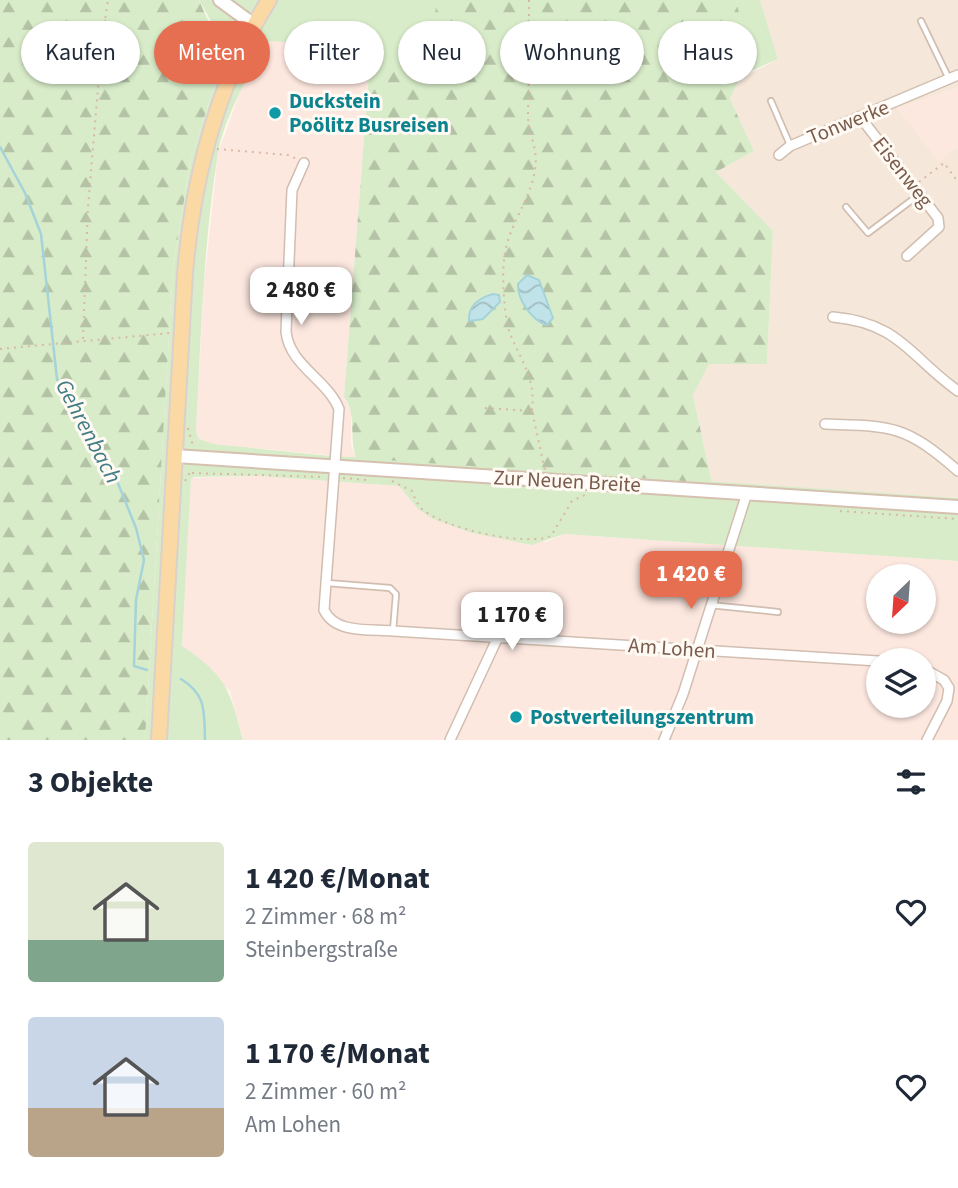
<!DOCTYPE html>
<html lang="de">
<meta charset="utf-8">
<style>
:root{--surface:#fff;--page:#f2f2f3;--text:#1f2937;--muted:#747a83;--accent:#e76f51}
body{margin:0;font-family:"Source Sans 3",sans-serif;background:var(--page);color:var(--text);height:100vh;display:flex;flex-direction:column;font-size:26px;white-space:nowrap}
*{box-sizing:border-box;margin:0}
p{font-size:23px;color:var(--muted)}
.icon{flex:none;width:38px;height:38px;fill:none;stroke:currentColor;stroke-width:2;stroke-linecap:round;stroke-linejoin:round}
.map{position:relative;height:740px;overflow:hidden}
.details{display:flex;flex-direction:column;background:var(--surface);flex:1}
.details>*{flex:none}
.guide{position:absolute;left:21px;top:21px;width:917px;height:63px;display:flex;gap:14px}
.needle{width:46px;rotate:205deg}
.controls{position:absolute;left:866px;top:564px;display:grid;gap:14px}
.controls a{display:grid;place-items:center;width:70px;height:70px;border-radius:50%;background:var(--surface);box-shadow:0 2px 5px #0004;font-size:35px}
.price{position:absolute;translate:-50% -60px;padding:0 16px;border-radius:14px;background:#fff;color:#222;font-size:23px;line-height:46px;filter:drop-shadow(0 2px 4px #0008)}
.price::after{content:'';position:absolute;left:50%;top:42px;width:21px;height:16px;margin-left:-10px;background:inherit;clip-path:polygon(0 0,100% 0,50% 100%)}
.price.active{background:var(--accent);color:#fff}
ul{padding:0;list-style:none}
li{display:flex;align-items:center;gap:21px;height:175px;padding:0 28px}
li span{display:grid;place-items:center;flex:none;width:196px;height:140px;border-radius:7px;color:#555}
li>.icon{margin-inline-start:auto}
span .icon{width:84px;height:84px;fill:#fffc;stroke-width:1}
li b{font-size:30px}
h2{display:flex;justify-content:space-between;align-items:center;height:84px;padding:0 28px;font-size:30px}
.pill{padding:0 24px;border-radius:32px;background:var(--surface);box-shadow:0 2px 5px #0004;font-size:24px;line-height:63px}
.pill.active{background:var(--accent);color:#fff}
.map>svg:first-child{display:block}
.residential{fill:#f5e8da}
.commercial{fill:#fde8e0;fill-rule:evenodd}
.green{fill:#d8ecc9}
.forest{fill:url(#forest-firs)}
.water{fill:url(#water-waves);stroke:#a5d3da;stroke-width:2}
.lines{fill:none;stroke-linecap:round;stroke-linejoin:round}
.stream{stroke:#a5d3da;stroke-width:2.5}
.lane-casing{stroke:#d1beb0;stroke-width:8}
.street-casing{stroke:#d1beb0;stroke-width:12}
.secondary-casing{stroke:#d6c0b0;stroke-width:16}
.primary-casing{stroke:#dad1cd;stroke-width:18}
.path{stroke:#d9b8a5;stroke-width:2;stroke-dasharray:2 5;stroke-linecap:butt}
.lane{stroke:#fff;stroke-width:4.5}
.street{stroke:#fff;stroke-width:9}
.secondary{stroke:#fff;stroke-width:12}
.primary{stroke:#fbd9a5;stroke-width:14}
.culture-dot{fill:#0f9aa8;stroke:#fffaf3;stroke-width:2.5}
.labels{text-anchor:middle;stroke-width:6;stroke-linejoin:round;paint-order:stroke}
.culture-label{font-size:21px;font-weight:bold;fill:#0d838f;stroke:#fffaf3;text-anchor:start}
.street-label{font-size:21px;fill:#7a5c4d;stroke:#fffaf3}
.water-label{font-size:23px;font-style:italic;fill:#437c86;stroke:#fffaf3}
</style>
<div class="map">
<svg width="958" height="740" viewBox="0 0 958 740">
<defs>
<pattern id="forest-firs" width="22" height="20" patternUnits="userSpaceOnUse" patternTransform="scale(1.75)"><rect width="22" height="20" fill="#d8ecc9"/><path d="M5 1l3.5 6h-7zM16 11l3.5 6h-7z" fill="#b4c2a5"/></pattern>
<pattern id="water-waves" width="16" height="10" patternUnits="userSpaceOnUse" patternTransform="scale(1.75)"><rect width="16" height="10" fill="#bfe3e8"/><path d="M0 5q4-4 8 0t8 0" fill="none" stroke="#a0bbbe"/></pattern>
</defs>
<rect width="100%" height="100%" fill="#fdf6ec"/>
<path class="residential" d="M 760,0 L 958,0 L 958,498 L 712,483 L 693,395 L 709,363 L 767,364 L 773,231 L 716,172 L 754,151 L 730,99 L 739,79 L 778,59 Z"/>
<path class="commercial" d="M 268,41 L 371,48 L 344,396 L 351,412 L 351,445 L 356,458 L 214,444 L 199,439 L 196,432 L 204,285 L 218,153 L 240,92 Z
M 958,87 L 958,150 L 956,148 L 939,162 L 897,108 Z
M 259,476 L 399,486 L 418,509 L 546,542 L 564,534 L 958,561 L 958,740 L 243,740 L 230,691 L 182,646 L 191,478 ZM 878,576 L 924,576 L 924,621 L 878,621 ZM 878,660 L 924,660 L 924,705 L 878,705 Z"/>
<path class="green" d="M 199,0 L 436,0 L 434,53 L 269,41 C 250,71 224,118 218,153 C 203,245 201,339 196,432 L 199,439 L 214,444 L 320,455 L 958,498 L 958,561 L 564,534 L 532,545 L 472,533 L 433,519 L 418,509 L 399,486 L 259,476 L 194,477 L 191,479 L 182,646 C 227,676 230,690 243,740 L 145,740 L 173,268 L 191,158 L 222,63 L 217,32 Z
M 736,0 L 760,0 L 778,59 L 753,70 Z"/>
<path class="forest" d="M 0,0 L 199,0 C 208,23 220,37 222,63 L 191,158 L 173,268 L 145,740 L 0,740 Z
M 436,0 L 736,0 L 753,70 L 739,79 L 730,99 L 754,151 L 716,172 L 773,231 L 767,364 L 709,364 L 693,395 L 712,483 L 356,458 C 349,438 357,413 344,397 L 371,48 L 433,53 Z"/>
<path class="water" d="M 527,275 L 539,280 L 553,318 L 547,325 C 532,321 517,299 518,284 Z
M 493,294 L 499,295 L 500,302 L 483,319 L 469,321 C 468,305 479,298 493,294 Z"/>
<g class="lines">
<path class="stream" d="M 0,147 L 25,193 L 41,234 L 57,379 L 115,476 L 136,528 L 144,560 L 136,600 L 134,666 L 147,670
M 181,679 C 207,695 204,712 205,740"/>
<g class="lane-casing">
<path id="lane" d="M 921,21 L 949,79
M 771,101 L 790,145
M 846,207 L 868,233 L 920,194
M 327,583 L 390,588 L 396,594 L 393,631
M 710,605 L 778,612"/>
</g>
<g class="street-casing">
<path id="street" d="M 861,118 L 938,218 L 939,227 L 907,256
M 779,155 L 790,146 L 958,75
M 304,163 L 292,190 L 286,332 C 290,366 327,379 339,409 L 324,610 C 335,634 370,629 393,631 L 878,661
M 833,317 C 900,323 910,357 958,391
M 825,424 C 893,426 905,425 958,471
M 924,669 L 944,680 L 949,688 L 947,701 L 927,740
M 450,740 L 498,637
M 664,740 L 683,694 L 747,493"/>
</g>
<g class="secondary-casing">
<path id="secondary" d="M 220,0 L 254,25
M 175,456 L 958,507"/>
</g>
<g class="primary-casing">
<path id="primary" d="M 159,740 L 185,273 C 193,177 217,83 269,0"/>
</g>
<path class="path" d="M 529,0 C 529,38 529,75 528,112 C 527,133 539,147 535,170 C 530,202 506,228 504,261 C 502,278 504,321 511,336 C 522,362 536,380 532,411
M 217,149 L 288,155 L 297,159
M 919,182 L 944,163 L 958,182
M 83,339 L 88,207 L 102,40 L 108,0
M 0,349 L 170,333
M 485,408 L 532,411 L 545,470
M 188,428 L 193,446
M 192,473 L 324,477
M 343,478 L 366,480
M 185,481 L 192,469
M 392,481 L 412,491 C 415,498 417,505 423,510 C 445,528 524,547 551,536 L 572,501 L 587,494
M 840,511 L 958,519"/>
<use href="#lane" class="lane"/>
<use href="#street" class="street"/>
<use href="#secondary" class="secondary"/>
<use href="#primary" class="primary"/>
</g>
<g class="culture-dot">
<circle cx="275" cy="113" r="7"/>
<circle cx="516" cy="717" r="7"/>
</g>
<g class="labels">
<g class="culture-label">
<text x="289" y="108">Duckstein<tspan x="289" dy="24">Poölitz Busreisen</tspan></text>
<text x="530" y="724">Postverteilungszentrum</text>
</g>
<g class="street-label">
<text transform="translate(848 122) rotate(-22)" y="7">Tonwerke</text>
<text transform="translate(903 172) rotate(52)" y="7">Eisenweg</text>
<text transform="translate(567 481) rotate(3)" y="7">Zur Neuen Breite</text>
<text transform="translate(672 648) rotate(4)" y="7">Am Lohen</text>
</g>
<g class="water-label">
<text transform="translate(89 431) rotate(62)" y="8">Gehrenbach</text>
</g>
</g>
</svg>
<div class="controls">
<a><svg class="needle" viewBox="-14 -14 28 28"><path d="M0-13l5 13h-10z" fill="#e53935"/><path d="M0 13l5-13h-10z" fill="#747a83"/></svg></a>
<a><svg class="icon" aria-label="layers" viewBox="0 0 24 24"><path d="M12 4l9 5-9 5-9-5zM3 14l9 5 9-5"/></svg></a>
</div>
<b class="price" style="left:301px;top:327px">2 480 €</b>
<b class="price active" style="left:691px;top:611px">1 420 €</b>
<b class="price" style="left:512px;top:652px">1 170 €</b>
<div class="guide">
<a class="pill">Kaufen</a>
<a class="pill active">Mieten</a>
<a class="pill">Filter</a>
<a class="pill">Neu</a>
<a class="pill">Wohnung</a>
<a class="pill">Haus</a>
</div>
</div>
<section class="details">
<h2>3 Objekte<svg class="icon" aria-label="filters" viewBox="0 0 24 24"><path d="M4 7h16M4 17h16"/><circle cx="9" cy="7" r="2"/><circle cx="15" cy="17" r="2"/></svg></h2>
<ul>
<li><span style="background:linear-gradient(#dfe7d0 70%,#7fa58c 0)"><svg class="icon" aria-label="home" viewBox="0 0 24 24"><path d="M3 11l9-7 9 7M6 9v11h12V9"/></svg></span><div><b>1 420 €/Monat</b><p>2 Zimmer · 68 m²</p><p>Steinbergstraße</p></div><svg class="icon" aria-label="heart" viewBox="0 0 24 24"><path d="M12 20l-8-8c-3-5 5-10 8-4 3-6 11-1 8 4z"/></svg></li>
<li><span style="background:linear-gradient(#c9d6e8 65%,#b9a48a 0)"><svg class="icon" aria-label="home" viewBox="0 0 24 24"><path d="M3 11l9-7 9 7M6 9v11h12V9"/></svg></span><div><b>1 170 €/Monat</b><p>2 Zimmer · 60 m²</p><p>Am Lohen</p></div><svg class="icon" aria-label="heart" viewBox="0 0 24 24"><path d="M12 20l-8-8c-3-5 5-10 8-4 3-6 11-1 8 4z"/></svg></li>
</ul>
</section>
